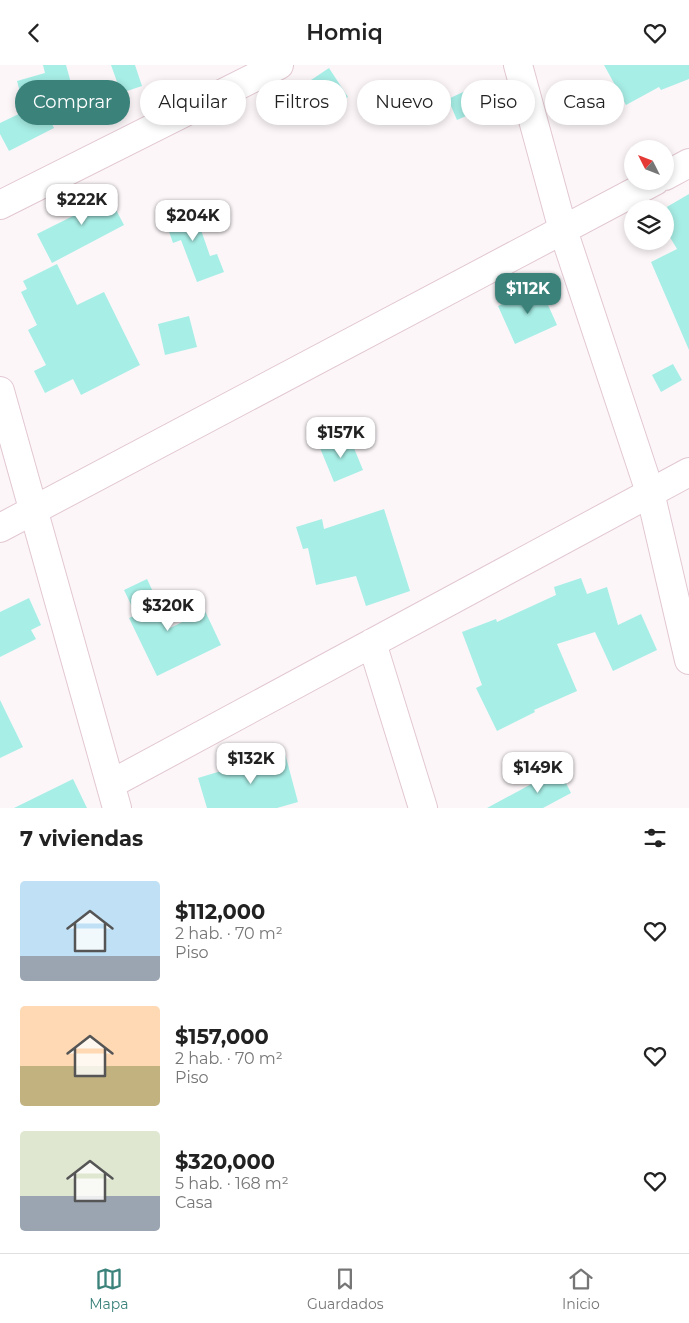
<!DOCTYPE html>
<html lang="es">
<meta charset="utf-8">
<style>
:root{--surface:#fff;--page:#f2f2f2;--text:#222;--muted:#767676;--line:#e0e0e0;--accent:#3b827b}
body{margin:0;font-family:Montserrat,sans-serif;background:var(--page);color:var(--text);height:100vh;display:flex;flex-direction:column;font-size:19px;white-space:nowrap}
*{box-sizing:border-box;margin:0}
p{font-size:16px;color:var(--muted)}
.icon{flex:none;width:28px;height:28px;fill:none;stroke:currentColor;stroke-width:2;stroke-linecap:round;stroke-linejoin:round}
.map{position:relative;height:743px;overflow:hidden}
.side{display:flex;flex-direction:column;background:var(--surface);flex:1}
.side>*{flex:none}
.guide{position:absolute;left:15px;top:15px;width:660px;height:45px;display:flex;gap:10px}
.needle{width:32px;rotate:312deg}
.controls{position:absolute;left:624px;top:75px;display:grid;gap:10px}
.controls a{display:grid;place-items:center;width:50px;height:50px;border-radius:50%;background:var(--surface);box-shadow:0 2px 8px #0003;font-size:25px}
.price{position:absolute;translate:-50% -42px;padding:0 11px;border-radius:10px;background:#fff;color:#222;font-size:16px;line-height:32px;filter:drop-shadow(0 1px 2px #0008)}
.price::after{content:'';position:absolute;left:50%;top:30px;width:15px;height:11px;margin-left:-8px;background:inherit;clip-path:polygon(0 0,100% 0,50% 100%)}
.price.selected{background:var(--accent);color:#fff}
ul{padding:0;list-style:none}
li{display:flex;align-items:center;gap:15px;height:125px;padding:0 20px}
li span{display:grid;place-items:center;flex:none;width:140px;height:100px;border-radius:5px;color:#555}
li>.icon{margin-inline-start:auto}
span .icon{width:60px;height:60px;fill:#fffc;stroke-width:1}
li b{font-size:21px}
h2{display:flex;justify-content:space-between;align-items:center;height:60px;padding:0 20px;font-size:21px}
.pill{padding:0 18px;border-radius:22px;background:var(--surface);box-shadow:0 2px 8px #0003;font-size:18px;line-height:45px}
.pill.selected{background:var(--accent);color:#fff}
header{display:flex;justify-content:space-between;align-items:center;height:65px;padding:0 20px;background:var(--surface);font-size:22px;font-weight:600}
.tabs{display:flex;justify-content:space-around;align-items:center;height:70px;border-top:1px solid var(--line);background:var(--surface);font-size:14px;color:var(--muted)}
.tabs a{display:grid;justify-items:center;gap:2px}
.tabs .selected{color:var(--accent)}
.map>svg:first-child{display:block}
.building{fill:#a7eee6}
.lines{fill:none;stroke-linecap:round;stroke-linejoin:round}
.minor-casing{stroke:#e2c7d2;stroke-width:30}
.minor{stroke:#fff;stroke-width:28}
</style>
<header><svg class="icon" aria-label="back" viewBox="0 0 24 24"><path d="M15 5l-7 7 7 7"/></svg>Homiq<svg class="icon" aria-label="heart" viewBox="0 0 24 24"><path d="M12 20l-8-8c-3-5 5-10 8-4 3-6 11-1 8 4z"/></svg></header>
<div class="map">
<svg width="689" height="743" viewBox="0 0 689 743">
<rect width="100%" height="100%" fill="#fcf6f9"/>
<path class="building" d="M 43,0 L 66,0 L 78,43 L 51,57 L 54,63 L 9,86 L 0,69 L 0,58 L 25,46 L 17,16 L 45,8 Z
M 111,0 L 135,0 L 142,21 L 121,28 Z
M 604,0 L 689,0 L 689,14 L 661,25 L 659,22 L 626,40 Z
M 329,3 L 348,32 L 321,50 L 302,21 Z
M 487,16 L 493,39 L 457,55 L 448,34 Z
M 103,120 L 124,160 L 52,198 L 37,169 L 89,143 L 82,131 Z
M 689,129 L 689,285 L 651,197 L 677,184 L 665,164 L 665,143 Z
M 192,139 L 210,191 L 217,189 L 224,207 L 197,217 L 181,175 L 173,178 L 163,149 Z
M 57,199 L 77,240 L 104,227 L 140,300 L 81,330 L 73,314 L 45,328 L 34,306 L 46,300 L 28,265 L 37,260 L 21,227 L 27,224 L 23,216 Z
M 540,222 L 557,260 L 515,279 L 498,241 Z
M 189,251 L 197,282 L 165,290 L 158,259 Z
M 673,299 L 682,315 L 661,327 L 652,310 Z
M 349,371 L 363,405 L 334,417 L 320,383 Z
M 384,444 L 410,526 L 366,541 L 356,511 L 316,520 L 308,483 L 303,484 L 296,462 L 322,454 L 324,464 Z
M 581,513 L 587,529 L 607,522 L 618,560 L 641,549 L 657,585 L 613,606 L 595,567 L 557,579 L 577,626 L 534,645 L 535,647 L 497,666 L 476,623 L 482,620 L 462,567 L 496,554 L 497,557 L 556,530 L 554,522 Z
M 147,514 L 170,563 L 205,546 L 221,580 L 157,611 L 129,553 L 136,550 L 124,525 Z
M 29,533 L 41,560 L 31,565 L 36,574 L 0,592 L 0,547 Z
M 0,635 L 23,682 L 0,693 Z
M 284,685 L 298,737 L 277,743 L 207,743 L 198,713 L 244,699 L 243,697 Z
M 559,704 L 571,728 L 543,743 L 487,743 Z
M 73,714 L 87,743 L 14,743 Z"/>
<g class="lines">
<g class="minor-casing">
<path id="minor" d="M 518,0 L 563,165 L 650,427 L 689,595
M 665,111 L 689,98
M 0,140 L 279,0
M 0,326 L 117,743
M 0,463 L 655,116
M 372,578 L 423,743
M 111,719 L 689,407"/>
</g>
<use href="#minor" class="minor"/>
</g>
</svg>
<div class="controls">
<a><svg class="needle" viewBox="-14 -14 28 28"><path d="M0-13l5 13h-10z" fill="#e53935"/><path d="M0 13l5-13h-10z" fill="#767676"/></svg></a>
<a><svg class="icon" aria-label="layers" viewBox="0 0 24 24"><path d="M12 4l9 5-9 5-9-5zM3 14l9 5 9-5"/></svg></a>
</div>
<b class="price" style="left:82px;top:161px">$222K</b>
<b class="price" style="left:193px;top:177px">$204K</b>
<b class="price selected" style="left:528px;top:250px">$112K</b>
<b class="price" style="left:341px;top:394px">$157K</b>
<b class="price" style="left:168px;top:567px">$320K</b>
<b class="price" style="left:251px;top:720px">$132K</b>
<b class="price" style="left:538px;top:729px">$149K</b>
<div class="guide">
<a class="pill selected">Comprar</a>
<a class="pill">Alquilar</a>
<a class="pill">Filtros</a>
<a class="pill">Nuevo</a>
<a class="pill">Piso</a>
<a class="pill">Casa</a>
</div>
</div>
<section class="side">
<h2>7 viviendas<svg class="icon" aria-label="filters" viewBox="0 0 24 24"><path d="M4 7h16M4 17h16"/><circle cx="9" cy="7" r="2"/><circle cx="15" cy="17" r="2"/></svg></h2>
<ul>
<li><span style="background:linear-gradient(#bfe0f5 75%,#9aa5b1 0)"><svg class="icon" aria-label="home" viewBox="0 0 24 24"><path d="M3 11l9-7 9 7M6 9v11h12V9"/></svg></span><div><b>$112,000</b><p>2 hab. · 70 m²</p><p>Piso</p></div><svg class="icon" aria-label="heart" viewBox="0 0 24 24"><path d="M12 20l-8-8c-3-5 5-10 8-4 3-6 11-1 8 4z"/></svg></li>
<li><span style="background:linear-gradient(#ffd9b3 60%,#c2b280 0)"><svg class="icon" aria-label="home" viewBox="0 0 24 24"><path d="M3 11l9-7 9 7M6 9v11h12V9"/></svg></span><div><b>$157,000</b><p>2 hab. · 70 m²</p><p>Piso</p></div><svg class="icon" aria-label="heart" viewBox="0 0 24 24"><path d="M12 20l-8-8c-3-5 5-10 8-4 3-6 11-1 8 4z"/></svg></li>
<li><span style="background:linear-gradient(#dfe7d0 65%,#9aa5b1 0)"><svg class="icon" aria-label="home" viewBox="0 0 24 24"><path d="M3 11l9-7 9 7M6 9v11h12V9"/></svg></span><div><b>$320,000</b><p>5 hab. · 168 m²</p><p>Casa</p></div><svg class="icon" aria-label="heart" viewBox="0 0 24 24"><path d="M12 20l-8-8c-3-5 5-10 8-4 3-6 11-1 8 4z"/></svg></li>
</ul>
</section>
<nav class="tabs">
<a class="selected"><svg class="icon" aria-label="map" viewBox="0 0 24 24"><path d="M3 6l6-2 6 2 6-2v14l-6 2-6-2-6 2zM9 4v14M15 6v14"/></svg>Mapa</a>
<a><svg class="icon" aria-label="saved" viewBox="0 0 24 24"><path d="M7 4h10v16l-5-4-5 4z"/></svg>Guardados</a>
<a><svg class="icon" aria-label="home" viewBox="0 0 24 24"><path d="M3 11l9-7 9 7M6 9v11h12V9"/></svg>Inicio</a>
</nav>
